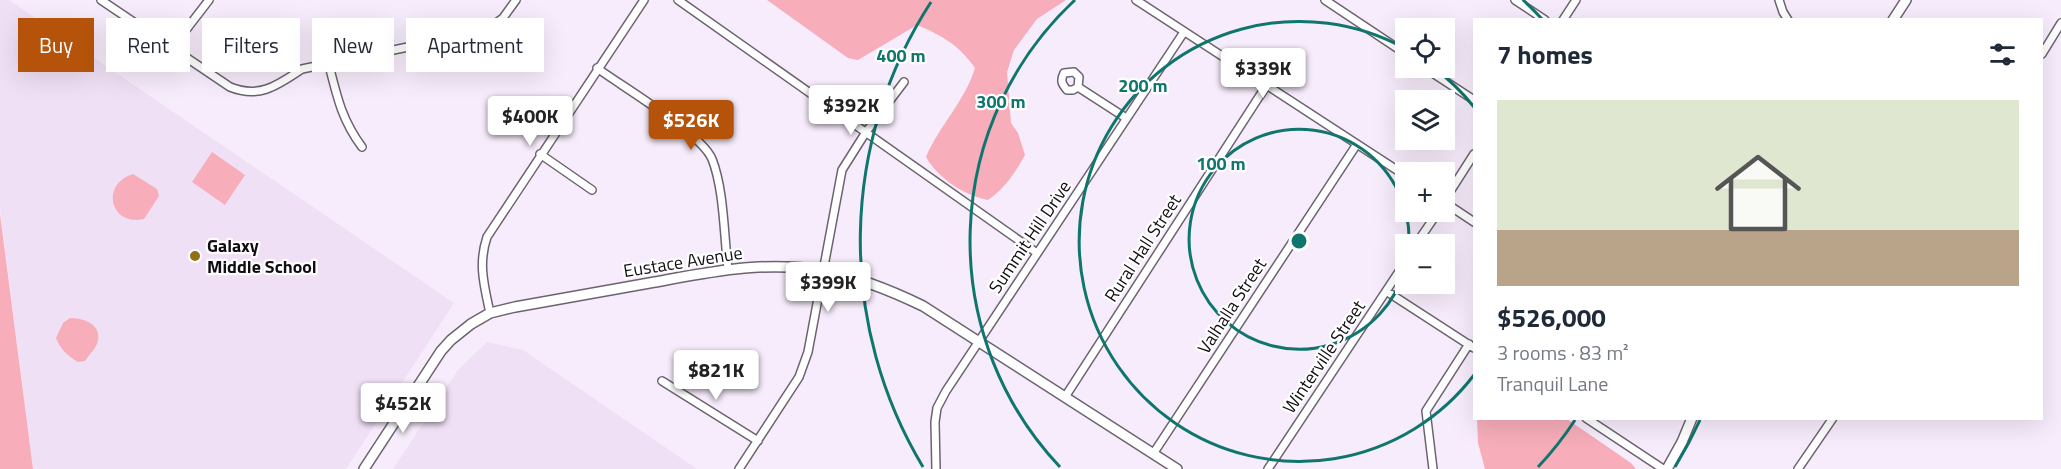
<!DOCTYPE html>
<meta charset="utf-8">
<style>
:root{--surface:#fff;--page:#f6f6f7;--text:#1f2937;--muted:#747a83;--accent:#b45309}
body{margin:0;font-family:"Titillium Web",sans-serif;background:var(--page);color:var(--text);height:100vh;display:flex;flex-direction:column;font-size:22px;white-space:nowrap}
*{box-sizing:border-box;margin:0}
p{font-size:20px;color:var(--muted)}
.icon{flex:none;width:33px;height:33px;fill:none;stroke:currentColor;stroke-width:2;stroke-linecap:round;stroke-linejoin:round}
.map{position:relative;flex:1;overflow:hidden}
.sheet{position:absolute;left:1473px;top:18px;width:570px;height:402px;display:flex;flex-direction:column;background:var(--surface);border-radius:0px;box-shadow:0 6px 24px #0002}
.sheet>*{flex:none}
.top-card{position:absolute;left:18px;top:18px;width:570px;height:54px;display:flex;gap:12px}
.fabs{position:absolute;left:1395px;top:18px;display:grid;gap:12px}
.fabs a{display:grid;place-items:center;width:60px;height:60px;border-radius:0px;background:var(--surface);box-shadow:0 6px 24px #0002;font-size:30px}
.price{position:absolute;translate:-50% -51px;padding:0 14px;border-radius:6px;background:#fff;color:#222;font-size:20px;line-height:39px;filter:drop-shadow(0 2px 3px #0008)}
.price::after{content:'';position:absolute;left:50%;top:36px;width:18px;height:14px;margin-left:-9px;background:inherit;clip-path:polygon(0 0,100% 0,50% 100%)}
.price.current{background:var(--accent);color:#fff}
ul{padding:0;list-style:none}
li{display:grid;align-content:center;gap:12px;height:318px;padding:0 24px}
li span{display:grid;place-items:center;height:186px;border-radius:0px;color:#555}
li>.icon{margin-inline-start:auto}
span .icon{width:108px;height:108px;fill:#fffc;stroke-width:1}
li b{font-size:26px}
h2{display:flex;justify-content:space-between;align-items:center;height:72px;padding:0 24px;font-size:26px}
.pill{padding:0 21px;border-radius:0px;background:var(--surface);box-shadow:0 6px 24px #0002;font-size:21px;line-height:54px}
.pill.current{background:var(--accent);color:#fff}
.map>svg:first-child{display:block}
.built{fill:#f0e0f6}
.green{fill:#f7adba}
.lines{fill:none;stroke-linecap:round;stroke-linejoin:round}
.minor-casing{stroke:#6c6370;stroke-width:10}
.tertiary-casing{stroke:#6c6370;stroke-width:12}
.minor{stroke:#fff;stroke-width:7}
.tertiary{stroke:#fff;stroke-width:9}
.ring{fill:none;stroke:#0f766e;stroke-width:3}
.poi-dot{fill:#927016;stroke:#fff;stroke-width:2}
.labels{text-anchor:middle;stroke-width:4.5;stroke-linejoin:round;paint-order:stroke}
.street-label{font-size:18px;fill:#110d12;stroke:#fff}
.poi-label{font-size:18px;font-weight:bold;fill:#110d12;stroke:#fff;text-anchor:start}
.centre{fill:#0f766e;stroke:#fff;stroke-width:3}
.ring-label{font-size:18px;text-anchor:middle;font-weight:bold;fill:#0f766e;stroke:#fff;stroke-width:4.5;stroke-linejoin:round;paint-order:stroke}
</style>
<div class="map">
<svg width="2061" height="469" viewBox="0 0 2061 469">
<rect width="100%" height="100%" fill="#f7ecfb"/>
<path class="built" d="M 0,0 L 9,0 L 454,303 L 346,469 L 33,469 L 0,208 Z
M 487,342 L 523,350 L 697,469 L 393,469 L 458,370 Z"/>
<path class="green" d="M 767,0 L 1066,0 L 1037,19 L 1014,50 L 1007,72 L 1011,123 L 1018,133 L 1025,155 C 1015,173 1005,188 988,200 C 965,196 938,178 926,157 C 939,126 965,101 975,68 C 959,45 943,36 917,25 L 858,60 L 848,58 Z
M 212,152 L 245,175 L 225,205 L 192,182 Z
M 133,174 L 157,189 L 159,196 L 144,219 C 110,227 100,184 133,174 Z
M 0,214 L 33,469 L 0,469 Z
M 70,318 C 82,318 101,323 98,340 C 97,348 89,355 85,361 L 78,362 C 68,356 60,349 56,338 L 63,323 Z
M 1477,419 L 1567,419 L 1631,463 L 1636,469 L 1485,469 L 1478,443 Z"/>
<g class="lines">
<g class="minor-casing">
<path id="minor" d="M 101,0 L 230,87 C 260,99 278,85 302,69 L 485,31 L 503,18 L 516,0
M 678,0 L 1037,253
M 1136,0 L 1406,176
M 1325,0 L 1406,54
M 1515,0 L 1545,20
M 1779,0 L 1783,12 L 1788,20
M 1563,20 L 1576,0
M 172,48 L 209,0
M 2042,54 L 2061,23
M 329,65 C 337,97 342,120 362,147
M 597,68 C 623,87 701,133 712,159 C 724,189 724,236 728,269
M 1425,68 L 1474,100
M 1078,87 L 1073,90 L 1067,90 C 1062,84 1060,81 1064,73 L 1074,72 L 1079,77 L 1078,87 L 1126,118
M 540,154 L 592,190
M 1444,201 L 1474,154
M 1444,202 L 1474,222
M 1416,244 L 1438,212
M 1386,291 L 1474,348
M 490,313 C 484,285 478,264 487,237 L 644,0
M 662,381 L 758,441
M 1065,397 L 1266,86
M 1586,418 L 1663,469
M 1153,454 L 1357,144
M 739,469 L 799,377 L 808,352 L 842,170 L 866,132 L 904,82
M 936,469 L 935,422 L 937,408 L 946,391 L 1184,32
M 1268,469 L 1406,261
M 1433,469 L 1426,411 L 1469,344
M 1798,469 L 1833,418"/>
</g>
<g class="tertiary-casing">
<path id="tertiary" d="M 1893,20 L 1906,0
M 364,469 L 441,351 L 451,340 L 471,324 L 490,313 L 515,307 C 562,299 608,290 655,282 C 710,272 767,260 824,271 C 858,277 892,291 923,306 L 1177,469
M 1667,469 L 1682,442 L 1692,418"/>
</g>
<use href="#minor" class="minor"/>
<use href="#tertiary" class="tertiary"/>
</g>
<g class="ring">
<path d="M1405 269A110 110 0 1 1 1409 244"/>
<path d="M1474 375A220 220 0 1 1 1404 48M1434 68A220 220 0 0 1 1474 107"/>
<path d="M1575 420A329 329 0 0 1 1538 467M1060 467A329 329 0 0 1 1075 0M1523 0A329 329 0 0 1 1542 19"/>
<path d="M1700 420A439 439 0 0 1 1675 467M923 467A439 439 0 0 1 931 2"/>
</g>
<circle class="poi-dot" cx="195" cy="256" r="6"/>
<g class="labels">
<g class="street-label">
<text transform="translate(1030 237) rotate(-56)" y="6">Summit Hill Drive</text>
<text transform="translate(1143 248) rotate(-57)" y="6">Rural Hall Street</text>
<text transform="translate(683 262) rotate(-9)" y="6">Eustace Avenue</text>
<text transform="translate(1232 306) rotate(-57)" y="6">Valhalla Street</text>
<text transform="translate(1324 357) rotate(-56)" y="6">Winterville Street</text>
</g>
<g class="poi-label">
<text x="207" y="252">Galaxy<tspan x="207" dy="21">Middle School</tspan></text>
</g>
</g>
<circle cx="1299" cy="241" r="9" class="centre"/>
<g class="ring-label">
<text x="901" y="62">400 m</text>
<text x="1143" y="92">200 m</text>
<text x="1001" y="108">300 m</text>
<text x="1221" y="170">100 m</text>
</g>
</svg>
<div class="fabs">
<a><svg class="icon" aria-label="locate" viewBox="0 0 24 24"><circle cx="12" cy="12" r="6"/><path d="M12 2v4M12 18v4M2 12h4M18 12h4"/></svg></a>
<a><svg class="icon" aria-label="layers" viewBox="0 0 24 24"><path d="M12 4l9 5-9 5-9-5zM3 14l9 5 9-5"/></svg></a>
<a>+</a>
<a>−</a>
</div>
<b class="price" style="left:1263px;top:99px">$339K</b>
<b class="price" style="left:851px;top:136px">$392K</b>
<b class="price" style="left:530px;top:147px">$400K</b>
<b class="price current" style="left:691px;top:151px">$526K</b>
<b class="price" style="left:828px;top:313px">$399K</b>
<b class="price" style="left:716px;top:401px">$821K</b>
<b class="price" style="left:403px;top:434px">$452K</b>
<div class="top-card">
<a class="pill current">Buy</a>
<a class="pill">Rent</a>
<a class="pill">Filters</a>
<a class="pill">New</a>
<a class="pill">Apartment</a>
</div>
<section class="sheet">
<h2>7 homes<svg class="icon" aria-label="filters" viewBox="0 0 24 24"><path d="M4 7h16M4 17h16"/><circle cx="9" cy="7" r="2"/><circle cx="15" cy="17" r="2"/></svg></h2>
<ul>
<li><span style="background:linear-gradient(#dfe7d0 70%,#b9a48a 0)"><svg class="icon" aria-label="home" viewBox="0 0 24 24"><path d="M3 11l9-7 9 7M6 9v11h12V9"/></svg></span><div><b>$526,000</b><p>3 rooms · 83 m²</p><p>Tranquil Lane</p></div></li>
</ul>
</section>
</div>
